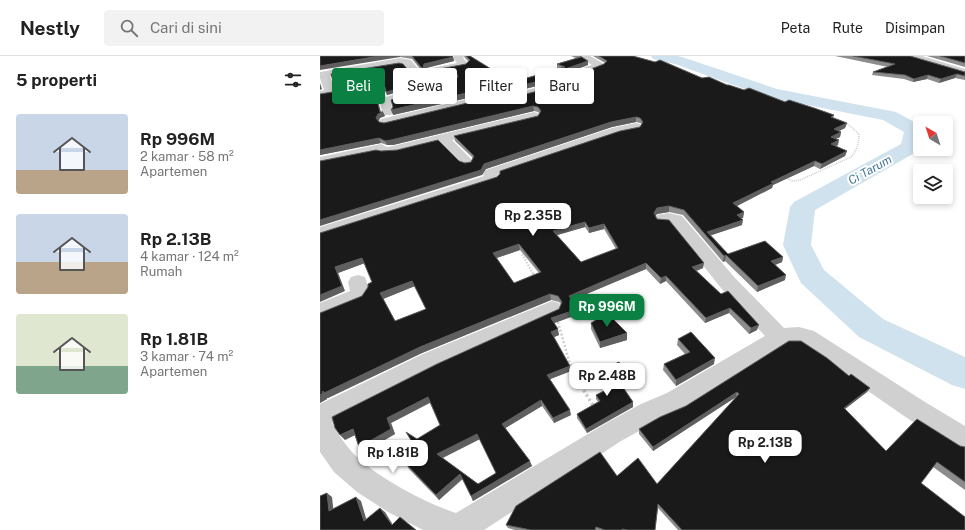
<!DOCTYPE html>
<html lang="id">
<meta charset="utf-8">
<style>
:root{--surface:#fff;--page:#f2f2f2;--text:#222;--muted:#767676;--line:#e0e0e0;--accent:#0b8043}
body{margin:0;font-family:"Public Sans",sans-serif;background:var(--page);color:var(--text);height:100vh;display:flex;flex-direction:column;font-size:15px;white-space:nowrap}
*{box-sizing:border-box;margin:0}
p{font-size:13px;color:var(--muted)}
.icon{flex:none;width:22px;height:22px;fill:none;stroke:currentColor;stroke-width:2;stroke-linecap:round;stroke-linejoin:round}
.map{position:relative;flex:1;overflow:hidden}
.side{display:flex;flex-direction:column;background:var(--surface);width:320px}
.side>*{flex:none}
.banner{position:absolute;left:12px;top:12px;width:380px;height:36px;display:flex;gap:8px}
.needle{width:26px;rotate:321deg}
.fabs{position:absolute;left:593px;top:60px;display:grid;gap:8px}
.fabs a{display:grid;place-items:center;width:40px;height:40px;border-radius:4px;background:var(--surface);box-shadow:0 2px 6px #0003;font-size:20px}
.price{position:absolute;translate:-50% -34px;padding:0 9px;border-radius:8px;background:#fff;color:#222;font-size:13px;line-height:26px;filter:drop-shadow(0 1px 2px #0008)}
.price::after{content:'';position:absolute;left:50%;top:24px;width:12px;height:9px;margin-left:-6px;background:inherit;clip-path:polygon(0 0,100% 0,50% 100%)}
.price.active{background:var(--accent);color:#fff}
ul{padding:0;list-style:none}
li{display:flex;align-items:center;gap:12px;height:100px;padding:0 16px}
li span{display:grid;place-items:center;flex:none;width:112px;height:80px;border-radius:4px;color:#555}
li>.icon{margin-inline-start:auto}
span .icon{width:48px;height:48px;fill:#fffc;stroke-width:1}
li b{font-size:17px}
h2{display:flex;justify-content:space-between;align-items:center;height:48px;padding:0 16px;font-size:17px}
.chip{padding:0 14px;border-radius:4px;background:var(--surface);box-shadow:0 2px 6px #0003;font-size:14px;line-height:36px}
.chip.active{background:var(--accent);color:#fff}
header{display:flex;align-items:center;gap:24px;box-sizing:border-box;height:56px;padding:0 20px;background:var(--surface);border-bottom:1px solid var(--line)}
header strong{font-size:19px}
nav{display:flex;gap:22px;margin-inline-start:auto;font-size:14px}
.search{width:280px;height:36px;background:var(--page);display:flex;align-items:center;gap:10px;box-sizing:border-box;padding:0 14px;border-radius:4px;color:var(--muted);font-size:15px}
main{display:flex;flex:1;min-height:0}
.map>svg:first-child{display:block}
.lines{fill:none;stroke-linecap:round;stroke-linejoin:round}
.river{fill:#cfe2ee;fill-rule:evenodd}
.path-far3{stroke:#cdcdcd;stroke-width:1.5;stroke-dasharray:1 1;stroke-linecap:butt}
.path-far2{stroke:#cdcdcd;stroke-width:2;stroke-dasharray:1.5 1.5;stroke-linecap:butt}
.path-far1{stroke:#cdcdcd;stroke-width:2.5;stroke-dasharray:2 2;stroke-linecap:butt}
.path{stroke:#cdcdcd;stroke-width:3.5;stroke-dasharray:2.5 2.5;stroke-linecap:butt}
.minor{fill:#d0d0d0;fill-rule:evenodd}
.wall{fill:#8c8c8c;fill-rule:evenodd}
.shaded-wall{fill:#5f5f5f}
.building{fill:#1a1a1a;stroke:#5f5f5f;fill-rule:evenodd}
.labels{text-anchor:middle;stroke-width:4;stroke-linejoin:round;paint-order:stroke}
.far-water-label{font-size:12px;font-style:italic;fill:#3f7597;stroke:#fff}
</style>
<header>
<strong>Nestly</strong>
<div class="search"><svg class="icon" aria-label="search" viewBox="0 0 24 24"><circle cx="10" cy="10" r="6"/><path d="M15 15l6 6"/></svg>Cari di sini</div>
<nav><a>Peta</a><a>Rute</a><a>Disimpan</a></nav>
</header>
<main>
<section class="side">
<h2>5 properti<svg class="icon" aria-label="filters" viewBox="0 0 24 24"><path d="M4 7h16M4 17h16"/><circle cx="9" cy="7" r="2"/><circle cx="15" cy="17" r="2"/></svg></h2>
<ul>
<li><span style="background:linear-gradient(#c9d6e8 70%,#b9a48a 0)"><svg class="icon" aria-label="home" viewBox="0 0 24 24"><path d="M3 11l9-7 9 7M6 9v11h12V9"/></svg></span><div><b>Rp 996M</b><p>2 kamar · 58 m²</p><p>Apartemen</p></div></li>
<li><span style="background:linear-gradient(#c9d6e8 60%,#b9a48a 0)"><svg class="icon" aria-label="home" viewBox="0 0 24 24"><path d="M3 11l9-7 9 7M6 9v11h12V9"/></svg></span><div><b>Rp 2.13B</b><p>4 kamar · 124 m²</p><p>Rumah</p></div></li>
<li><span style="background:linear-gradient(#dfe7d0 65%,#7fa58c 0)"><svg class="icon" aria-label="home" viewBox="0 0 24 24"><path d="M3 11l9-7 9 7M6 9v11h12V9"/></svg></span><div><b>Rp 1.81B</b><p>3 kamar · 74 m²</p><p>Apartemen</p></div></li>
</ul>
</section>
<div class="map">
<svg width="645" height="474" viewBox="0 0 645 474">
<rect width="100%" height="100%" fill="#fff"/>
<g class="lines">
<path class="river" d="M 331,0 L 358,0 L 365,2 L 457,33 L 576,56 L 600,69 L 600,93 L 598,95 L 495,154 L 491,189 L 504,214 L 563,263 L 645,301 L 645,333 L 632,329 L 539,281 L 481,227 L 463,189 L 470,151 L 474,146 L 581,88 L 584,76 L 563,64 L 447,41 L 355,8 L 333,3 Z"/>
<path class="path-far3" d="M 465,121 L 472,125 L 480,124 L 531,101 C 537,95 539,86 539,78 L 529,69 L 511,61"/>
<path class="path-far2" d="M 204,196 L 202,198 L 213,218"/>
<path class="path-far1" d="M 213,217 L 215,221
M 238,266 L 249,305 L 262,331"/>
<path class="path" d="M 261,330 L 274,351"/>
<path class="minor" d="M 134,0 L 144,0 L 143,2 L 149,8 L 147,10 L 116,17 L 111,14 L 112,12 L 137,7 L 133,2 Z
M 257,0 L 270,0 L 286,9 L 284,11 L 256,21 L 259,25 L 256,28 L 193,45 L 184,47 L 173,44 L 65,70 L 61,69 L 59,66 L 61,63 L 174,37 L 185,40 L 246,24 L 245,22 L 246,18 L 272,9 Z
M 587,0 L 602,0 L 645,13 L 645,19 L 589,2 Z
M 80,2 L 91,4 L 100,15 L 108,22 L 128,20 L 137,22 L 138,24 L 137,26 L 100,39 L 71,47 L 73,56 L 71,59 L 63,59 L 60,47 L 54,43 L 52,33 L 0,41 L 0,35 L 4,34 L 0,22 L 0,16 ZM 80,8 L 85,9 C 90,16 98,30 109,29 L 66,41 L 64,38 L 65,35 L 59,27 L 55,26 L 14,32 L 10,20 Z
M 214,56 L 218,57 L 220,60 L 218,63 L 132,84 L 154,106 L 152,109 L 147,110 L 142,109 L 120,87 C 107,90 69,103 58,97 L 0,109 L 0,101 L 61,88 L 67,91 L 73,90 Z
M 316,67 L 320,68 L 322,71 L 320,74 L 300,78 L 179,119 L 180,122 L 178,125 L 0,182 L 0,171 L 164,120 L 163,118 L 166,114 L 292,72 Z
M 349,157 L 362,160 L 415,222 L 464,272 L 479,271 L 494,275 L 605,346 L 645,370 L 645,396 L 636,393 L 587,362 L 480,288 L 467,288 L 365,353 L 339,364 L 301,385 L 164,474 L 103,474 L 68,456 L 37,436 L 14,416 L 0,396 L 0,348 L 103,298 L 232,245 L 239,247 L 242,252 L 239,257 L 119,312 L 12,367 C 17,376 23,386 31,395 C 54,420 103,446 136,457 L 283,369 L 321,348 L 347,337 L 445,280 L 401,232 L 350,168 L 337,167 L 335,163 L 337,159 Z
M 38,219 L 45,221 L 50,236 L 45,244 L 0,263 L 0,247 L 30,235 L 28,226 L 31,221 Z"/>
</g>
<path class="wall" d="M 0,0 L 133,0 L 133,1 L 134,5 L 106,12 L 105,13 L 109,15 L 146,8 L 148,5 L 145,2 L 144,0 L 150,0 L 176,16 L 200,24 L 240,13 L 237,12 L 237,8 L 256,2 L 251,0 L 260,0 L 268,5 L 268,9 L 246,17 L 244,23 L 185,38 L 174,36 L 73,59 L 136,23 L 138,21 L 137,21 L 128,19 L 108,20 L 101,14 L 92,3 L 80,1 Z
M 273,0 L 313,0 L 382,22 L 514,59 L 513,62 L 527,67 L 525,72 L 519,75 L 521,76 L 520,81 L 516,83 L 518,89 L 515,90 L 527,95 L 525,100 L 500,113 L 494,110 L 453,129 L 452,132 L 417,150 L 424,156 L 423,162 L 421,162 L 422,169 L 391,179 L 408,198 L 463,201 L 462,206 L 455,209 L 465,224 L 437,236 L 405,205 L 403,206 L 363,159 L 349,156 L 337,158 L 335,160 L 337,163 L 383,212 L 377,215 L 437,274 L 429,278 L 409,257 L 385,267 L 346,225 L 340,228 L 326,213 L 252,244 L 258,253 L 259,258 L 234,267 L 239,279 L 234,281 L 251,315 L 230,323 L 251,359 L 234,367 L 222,350 L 185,372 L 212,410 L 153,445 L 143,423 L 119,444 L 89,413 L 86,408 L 100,399 L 97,383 L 120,369 L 110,347 L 71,367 L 75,378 L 44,396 L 39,391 L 35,379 L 25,384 L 239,253 L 241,248 L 239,246 L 231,244 L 102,297 L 8,342 L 7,342 L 7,343 L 0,347 L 42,240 L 52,226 L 45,207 L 18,217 L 25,235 L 0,177 L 177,121 L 320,71 L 322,68 L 320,67 L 316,66 L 292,71 L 166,113 L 162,119 L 61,95 L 139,105 L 145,107 L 151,106 L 153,102 L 135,85 L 134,80 L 218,60 L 219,57 L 218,56 L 214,55 L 73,89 L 67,89 L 61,87 L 0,99 L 49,30 L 52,40 L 57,44 L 61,56 L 63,56 L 65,60 L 60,62 L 58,65 L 64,67 L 183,44 L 256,25 L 259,22 L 258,18 L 284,8 L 285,7 ZM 265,171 L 269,177 L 284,173 L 296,193 L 261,206 L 237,179 ZM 200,194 L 219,217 L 194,227 L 176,202 ZM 95,230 L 106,253 L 75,265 L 63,243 ZM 160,383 L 176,417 L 158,428 L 123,402 Z
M 515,0 L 590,0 L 645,16 L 645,24 L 635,22 L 619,27 L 607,23 L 593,26 L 584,23 L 552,19 L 553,16 L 568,11 Z
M 607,0 L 645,0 L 645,11 Z
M 11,18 L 96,23 L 101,27 L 102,29 L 67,39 L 65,33 L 59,26 L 55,25 L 15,30 Z
M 271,267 L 307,277 L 307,284 L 280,292 L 271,273 Z
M 358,283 L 394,308 L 356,330 L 343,314 L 344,308 L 365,298 L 357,289 Z
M 469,285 L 529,320 L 550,332 L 547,336 L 525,353 L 566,395 L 640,390 L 645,391 L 645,434 L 613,411 L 601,427 L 645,474 L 358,474 L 338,452 L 335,474 L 195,474 L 188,472 L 186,469 L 297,420 L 337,428 L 416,341 L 333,395 L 319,378 L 319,373 L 366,350 Z
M 276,316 L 308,324 L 300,327 L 313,346 L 313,351 L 267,377 L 257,362 L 257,358 L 278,346 L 276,343 L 276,339 L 284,335 L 276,321 Z"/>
<path class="shaded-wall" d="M 59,0 L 80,0 L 80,1 L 0,14 L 0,10 Z
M 131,0 L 133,0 L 132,1 L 133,1 L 134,5 L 106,12 L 105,14 L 103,13 L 104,8 Z
M 268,5 L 268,9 L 246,17 L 244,23 L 185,38 L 184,34 Z
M 127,14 L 128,19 L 108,20 L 107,16 Z
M 637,18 L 635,22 L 619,27 L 621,23 Z
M 608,19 L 607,23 L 593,26 L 594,23 Z
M 54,22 L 55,25 L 15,30 L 14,28 Z
M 0,27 L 2,33 L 0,34 Z
M 101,27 L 102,29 L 67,39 L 66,36 Z
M 173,31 L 174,36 L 73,59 L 71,54 Z
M 57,44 L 61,57 L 63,56 L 65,60 L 60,62 L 58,67 L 56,62 Z
M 213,50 L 214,55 L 73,89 L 67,89 L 65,85 Z
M 316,61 L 316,66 L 292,71 L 166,113 L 162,119 L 0,170 L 0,164 L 164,108 L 291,66 Z
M 527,67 L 525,72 L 513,78 L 514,73 Z
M 521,76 L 520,81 L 510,85 L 511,81 Z
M 59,82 L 61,87 L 0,99 L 0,94 Z
M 519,84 L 518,89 L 510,93 L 511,88 Z
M 527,95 L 525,100 L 500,113 L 502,108 Z
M 495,105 L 494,110 L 453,129 L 452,132 L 413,152 L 413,147 L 451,126 Z
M 349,150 L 349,156 L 337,158 L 334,162 L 334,157 L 337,152 Z
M 424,156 L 423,162 L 416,164 L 417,159 Z
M 423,164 L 422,169 L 386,181 L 387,176 Z
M 265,166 L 265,171 L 234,180 L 233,175 Z
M 284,168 L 284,173 L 269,177 L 269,172 Z
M 199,188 L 200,194 L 174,203 L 173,197 Z
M 406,199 L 405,205 L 403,206 L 404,200 Z
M 463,201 L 462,206 L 450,211 L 451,205 Z
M 42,202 L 45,207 L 18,217 L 25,235 L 0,246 L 0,239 L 15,211 Z
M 326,207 L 326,213 L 250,245 L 249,240 Z
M 384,207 L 383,212 L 372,216 L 372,211 Z
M 466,219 L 465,224 L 437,236 L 438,230 Z
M 346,220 L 346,225 L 340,228 L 341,222 Z
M 92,225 L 95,230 L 63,243 L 60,237 Z
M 230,238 L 231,244 L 102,297 L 8,342 L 7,342 L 7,343 L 0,347 L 0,339 L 3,335 L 100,291 Z
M 410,252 L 409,257 L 385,267 L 386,262 Z
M 258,253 L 259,258 L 232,268 L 231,262 Z
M 439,269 L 437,274 L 429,278 L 431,272 Z
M 238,273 L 239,279 L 232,282 L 231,276 Z
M 307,277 L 307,284 L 280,292 L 280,286 Z
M 395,302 L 394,308 L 356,330 L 356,324 Z
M 250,310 L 251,315 L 228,324 L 227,319 Z
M 308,319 L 308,324 L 298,328 L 298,324 Z
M 550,332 L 547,336 L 521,356 L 524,352 Z
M 417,336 L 416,341 L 333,395 L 333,391 Z
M 108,341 L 111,346 L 71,367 L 75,378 L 44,396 L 39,391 L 67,362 Z
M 221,344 L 222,350 L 184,373 L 182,368 Z
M 313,346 L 313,351 L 267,377 L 266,373 Z
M 250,354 L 251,359 L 234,367 L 233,362 Z
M 33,373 L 37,378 L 25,384 L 20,379 Z
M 157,378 L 160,383 L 120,403 L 117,398 Z
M 210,405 L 212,410 L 153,445 L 151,440 Z
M 140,418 L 143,422 L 119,444 L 116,439 Z
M 7,437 L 12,441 L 14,459 L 9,455 Z
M 36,441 L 41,445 L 48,469 L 44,465 Z
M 60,452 L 65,456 L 76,474 L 72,469 Z"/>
<path class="building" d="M 0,0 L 59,0 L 0,10 Z
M 92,0 L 132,0 L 133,1 L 104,8 L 103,12 L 109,15 L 146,8 L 150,4 L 146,0 L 150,0 L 176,16 L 190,14 L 200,24 L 245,11 L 237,8 L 261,1 L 260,0 L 268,5 L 245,13 L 243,19 L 184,34 L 173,31 L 71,54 L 73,51 L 71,44 L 136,23 L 138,21 L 136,16 L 127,14 L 107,16 L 100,10 Z
M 279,0 L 313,0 L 335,6 L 340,4 L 382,22 L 389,21 L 407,29 L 409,29 L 424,34 L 429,32 L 465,46 L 469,44 L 494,52 L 514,59 L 511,61 L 527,67 L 514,73 L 521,76 L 511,81 L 519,84 L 511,88 L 527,95 L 502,108 L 495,105 L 451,126 L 454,127 L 413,147 L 424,156 L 417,159 L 423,164 L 387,176 L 408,198 L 445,185 L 463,201 L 451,205 L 466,219 L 438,230 L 406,199 L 404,200 L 364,154 L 349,150 L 337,152 L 334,157 L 337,163 L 349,164 L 384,207 L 372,211 L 401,238 L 408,235 L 439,269 L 431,272 L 410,252 L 386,262 L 346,220 L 341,222 L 326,207 L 249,240 L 258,253 L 231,262 L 238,273 L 231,276 L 250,310 L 227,319 L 250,354 L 233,362 L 221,344 L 182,368 L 210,405 L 151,440 L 140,418 L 116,439 L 86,408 L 100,399 L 86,376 L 97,383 L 120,369 L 108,341 L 67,362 L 71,373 L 39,391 L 33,373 L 20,379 L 15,372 L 12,361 L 117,308 L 239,253 L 242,246 L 238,240 L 230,238 L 100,291 L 4,337 L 3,335 L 2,338 L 0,339 L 0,257 L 42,240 L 48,231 L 48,228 L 52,226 L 42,202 L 15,211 L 22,230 L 0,239 L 0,177 L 177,121 L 180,118 L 180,115 L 300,75 L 320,71 L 323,66 L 320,62 L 316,61 L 291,66 L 164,108 L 161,114 L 0,164 L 0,105 L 56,94 L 61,95 L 77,94 L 118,84 L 139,105 L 145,107 L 151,106 L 154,100 L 134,80 L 218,60 L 221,55 L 218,51 L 213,50 L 71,84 L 65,85 L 59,82 L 0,94 L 0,38 L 49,30 L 51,39 L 57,44 L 60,56 L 63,56 L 58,58 L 56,62 L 59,66 L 64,67 L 172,41 L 183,44 L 256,25 L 260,21 L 258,18 L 284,8 L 287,5 ZM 265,166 L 269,172 L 284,168 L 298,192 L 261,206 L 233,175 ZM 199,188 L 221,216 L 194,227 L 173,197 ZM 92,225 L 106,253 L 75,265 L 60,237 ZM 157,378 L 176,417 L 158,428 L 117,398 Z
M 533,0 L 590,0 L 645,16 L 645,20 L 637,18 L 621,23 L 608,19 L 594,23 L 585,19 L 553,16 L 575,8 Z
M 620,0 L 645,0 L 645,7 Z
M 79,7 L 83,8 L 96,23 L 101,27 L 66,36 L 65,31 L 58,23 L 54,22 L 14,28 L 11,18 Z
M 287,257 L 307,277 L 280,286 L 271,267 Z
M 371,276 L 395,302 L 356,324 L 344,308 L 370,296 L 358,283 Z
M 469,285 L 481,285 L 507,302 L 529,320 L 531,318 L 550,332 L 524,352 L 566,395 L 597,363 L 640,390 L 645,391 L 645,426 L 617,406 L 601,427 L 645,461 L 645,474 L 362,474 L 338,448 L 335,474 L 308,474 L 302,473 L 302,474 L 285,474 L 276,471 L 275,474 L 211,474 L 186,469 L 196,450 L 280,396 L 297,420 L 318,402 L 337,428 L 419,338 L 417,336 L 333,391 L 319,373 L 340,361 L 366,350 Z
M 299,306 L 308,319 L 298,324 L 313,346 L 266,373 L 257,358 L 280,345 L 276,339 L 286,334 L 276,316 Z
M 7,437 L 9,455 L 36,441 L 44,465 L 60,452 L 72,469 L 80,461 L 96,474 L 0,474 L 0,440 Z"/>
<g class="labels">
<g class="far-water-label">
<text transform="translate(550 114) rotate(-29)" y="4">Ci Tarum</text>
</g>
</g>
</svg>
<div class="fabs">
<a><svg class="needle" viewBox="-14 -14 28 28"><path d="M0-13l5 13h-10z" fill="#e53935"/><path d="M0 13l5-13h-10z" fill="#767676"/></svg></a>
<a><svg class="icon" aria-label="layers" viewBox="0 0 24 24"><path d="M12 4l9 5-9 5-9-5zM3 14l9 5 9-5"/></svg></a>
</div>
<b class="price" style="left:213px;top:181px">Rp 2.35B</b>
<b class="price active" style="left:287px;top:272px">Rp 996M</b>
<b class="price" style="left:287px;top:341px">Rp 2.48B</b>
<b class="price" style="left:445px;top:408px">Rp 2.13B</b>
<b class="price" style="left:73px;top:418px">Rp 1.81B</b>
<div class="banner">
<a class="chip active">Beli</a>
<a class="chip">Sewa</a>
<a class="chip">Filter</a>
<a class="chip">Baru</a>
</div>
</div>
</main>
